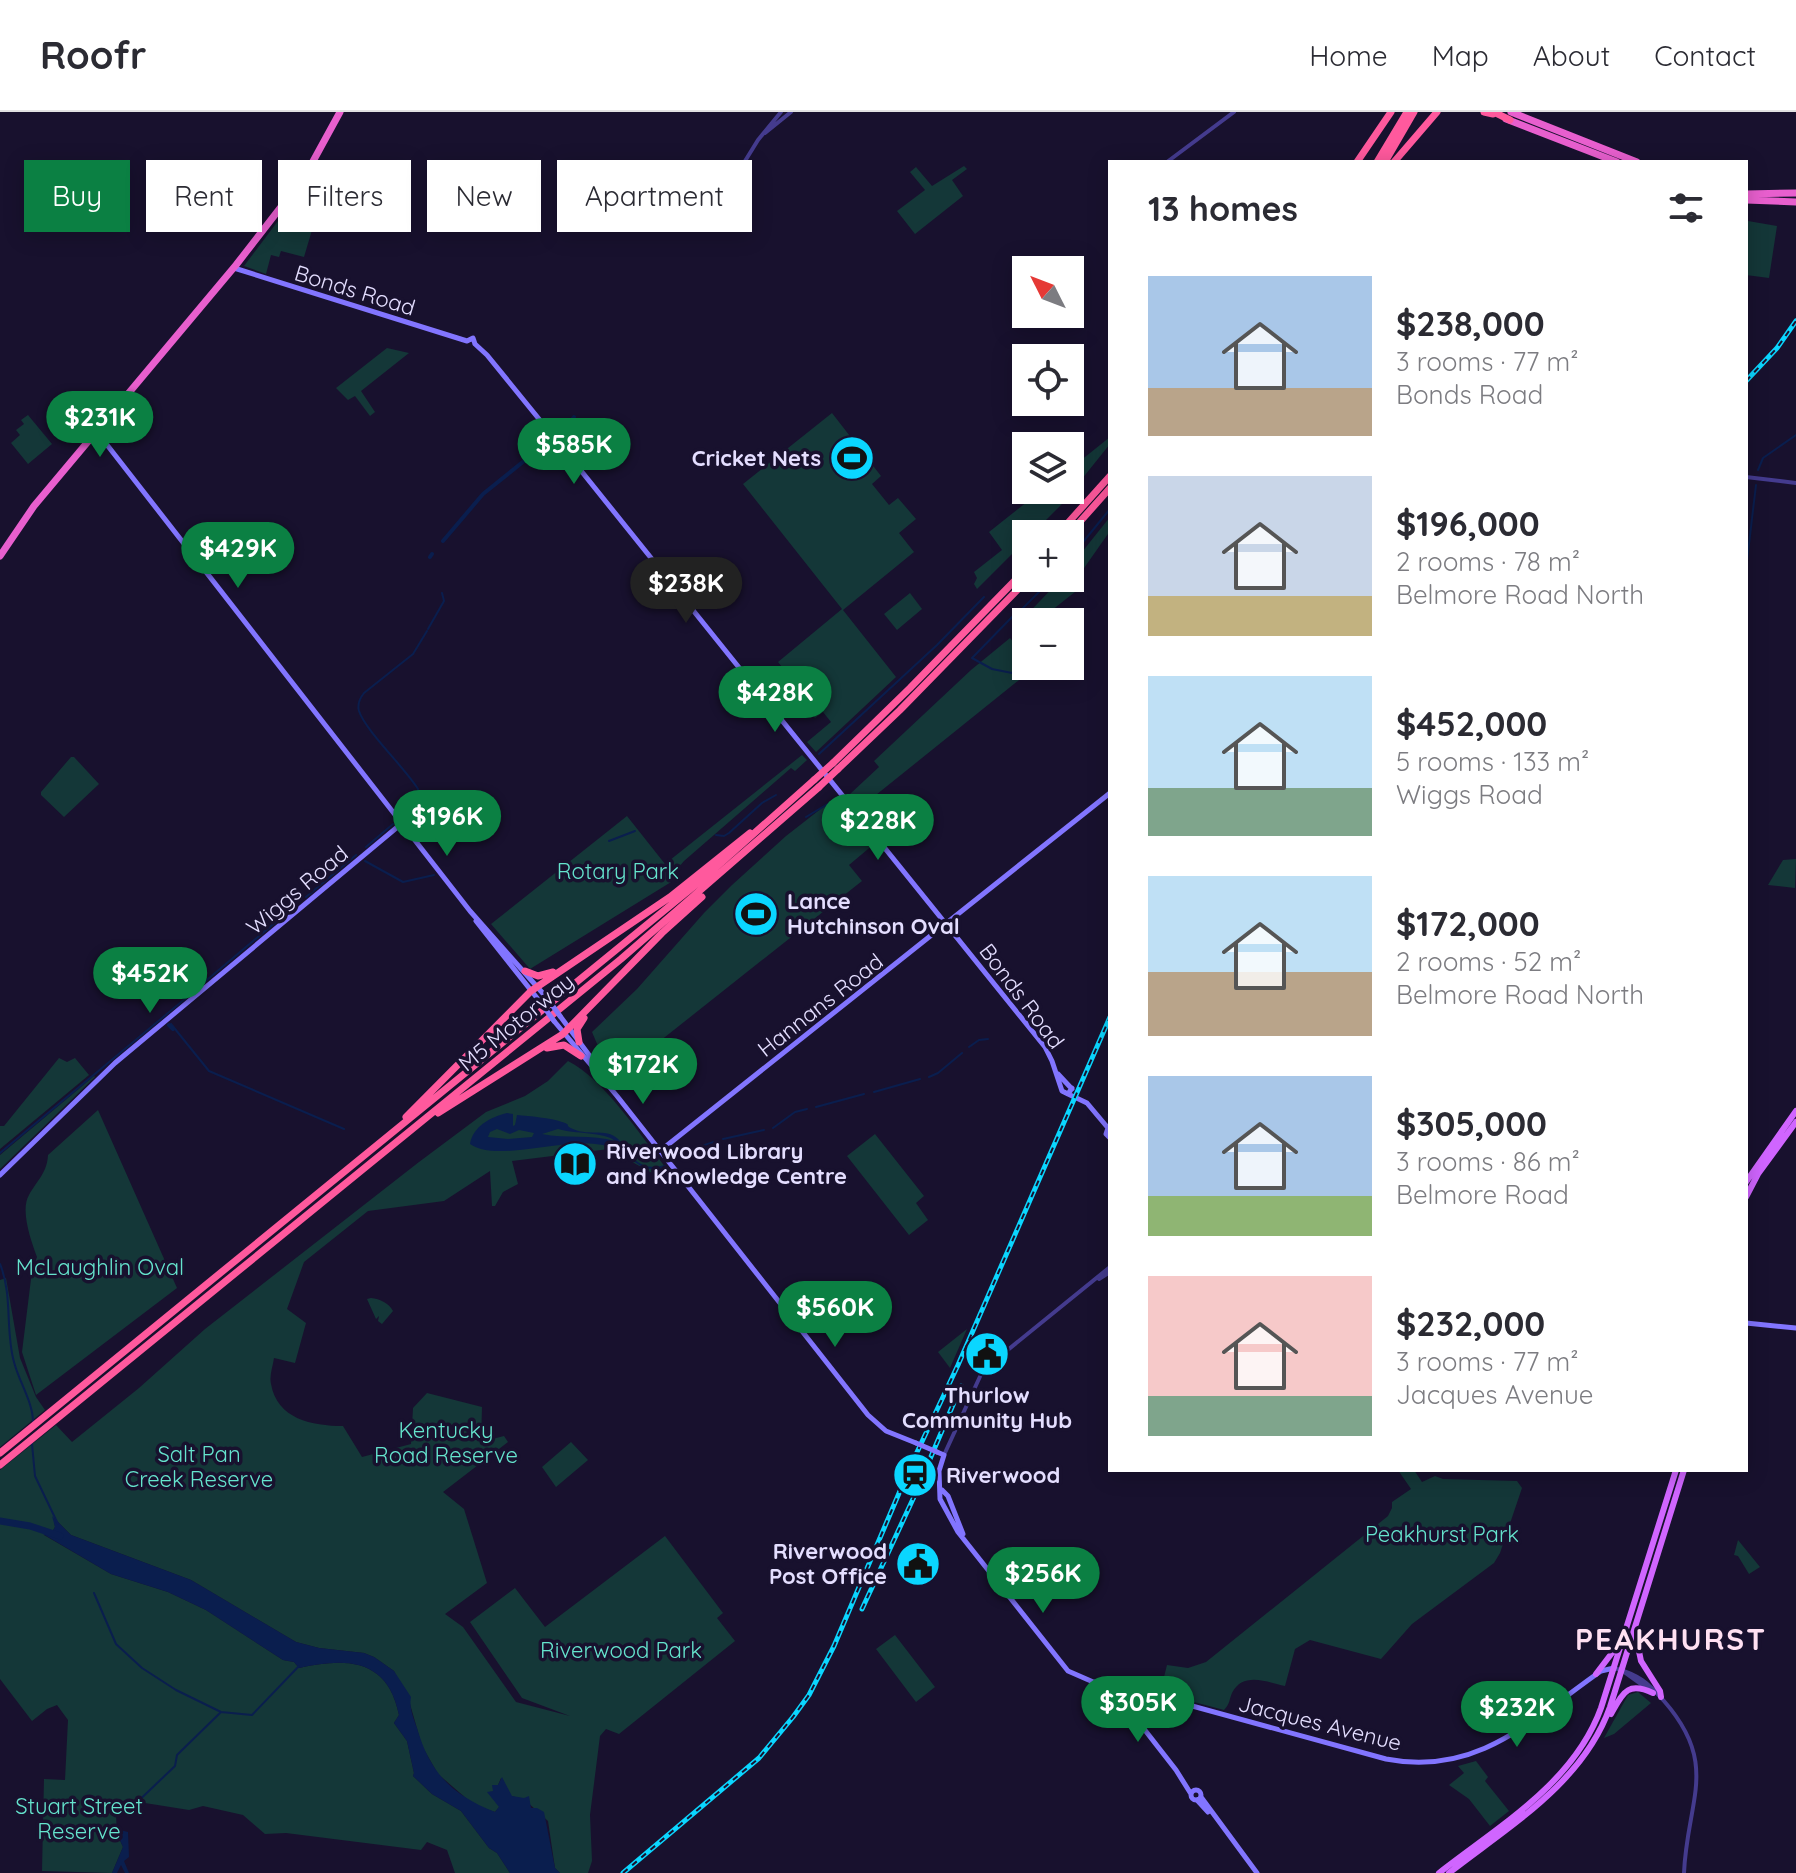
<!DOCTYPE html>
<meta charset="utf-8">
<style>
:root{--surface:#fff;--page:#f2f2f3;--text:#2b2b33;--muted:#7c7c81;--line:#e1e1e2;--accent:#0b8043}
body{margin:0;font-family:Quicksand,sans-serif;background:var(--page);color:var(--text);height:100vh;display:flex;flex-direction:column;font-size:30px;white-space:nowrap}
*{box-sizing:border-box;margin:0}
p{font-size:26px;color:var(--muted)}
.icon{flex:none;width:44px;height:44px;fill:none;stroke:currentColor;stroke-width:2;stroke-linecap:round;stroke-linejoin:round}
.map{position:relative;flex:1;overflow:hidden}
.drawer{position:absolute;left:1108px;top:48px;width:640px;height:1312px;display:flex;flex-direction:column;background:var(--surface);border-radius:0px;box-shadow:0 4px 20px #0003}
.drawer>*{flex:none}
.top-card{position:absolute;left:24px;top:48px;width:760px;height:72px;display:flex;gap:16px}
.needle{width:52px;rotate:312deg}
.tools{position:absolute;left:1012px;top:144px;display:grid;gap:16px}
.tools a{display:grid;place-items:center;width:72px;height:72px;border-radius:0px;background:var(--surface);box-shadow:0 4px 20px #0003;font-size:40px}
.price{position:absolute;translate:-50% -68px;padding:0 18px;border-radius:28px;background:var(--accent);color:#fff;font-size:26px;line-height:52px;filter:drop-shadow(0 2px 4px #0008)}
.price::after{content:'';position:absolute;left:50%;top:48px;width:24px;height:18px;margin-left:-12px;background:inherit;clip-path:polygon(0 0,100% 0,50% 100%)}
.price.selected{background:#222;color:#fff}
ul{padding:0;list-style:none}
li{display:flex;align-items:center;gap:24px;height:200px;padding:0 40px}
li span{display:grid;place-items:center;flex:none;width:224px;height:160px;border-radius:0px;color:#555}
li>.icon{margin-inline-start:auto}
span .icon{width:96px;height:96px;fill:#fffc;stroke-width:1}
li b{font-size:34px}
h2{display:flex;justify-content:space-between;align-items:center;height:96px;padding:0 40px;font-size:34px}
.pill{padding:0 28px;border-radius:0px;background:var(--surface);box-shadow:0 4px 20px #0003;font-size:28px;line-height:72px}
.pill.selected{background:var(--accent);color:#fff}
header{display:flex;align-items:center;gap:48px;box-sizing:border-box;height:112px;padding:0 40px;background:var(--surface);border-bottom:2px solid var(--line)}
header strong{font-size:38px}
nav{display:flex;gap:44px;margin-inline-start:auto;font-size:28px}
.map>svg:first-child{display:block}
.green{fill:#143738}
.water{fill:#0a1e4e;fill-rule:evenodd}
.lines{fill:none;stroke-linecap:round;stroke-linejoin:round}
.stream{stroke:#0a1e4e;stroke-width:2}
.canal{stroke:#0a1e4e;stroke-width:4}
.river{stroke:#0a1e4e;stroke-width:7}
.tertiary{stroke:#443b8e;stroke-width:4}
.secondary{stroke:#8275ff;stroke-width:5}
.primary{stroke:#d065ff;stroke-width:6}
.trunk{stroke:#e85fce;stroke-width:7}
.motorway{stroke:#ff599d;stroke-width:7}
.rail-casing{stroke:#0ad6ff;stroke-width:5}
.rail{stroke:#18112e;stroke-width:2;stroke-dasharray:6;stroke-linecap:butt}
.secondary-bridge{stroke:#8275ff;stroke-width:5}
.motorway-bridge{stroke:#ff599d;stroke-width:7}
.labels{text-anchor:middle;stroke-width:7;stroke-linejoin:round;paint-order:stroke}
.street-label{font-size:22px;fill:#e4deff;stroke:#18112e}
.poi-label{font-size:22px;font-weight:bold;fill:#e4deff;stroke:#18112e;text-anchor:start}
.park-label{font-size:22px;fill:#65e4cd;stroke:#18112e}
.district-label{font-size:30px;font-weight:bold;letter-spacing:2px;fill:#ffe0f2;stroke:#18112e}
</style>
<header>
<strong>Roofr</strong>
<nav><a>Home</a><a>Map</a><a>About</a><a>Contact</a></nav>
</header>
<div class="map">
<svg width="1796" height="1761" viewBox="0 0 1796 1761">
<rect width="100%" height="100%" fill="#18112e"/>
<path class="green" d="M 964,54 L 967,57 L 952,68 L 963,84 L 915,122 L 897,99 L 925,78 L 910,60 L 916,55 L 932,74 Z
M 293,89 L 318,98 L 304,145 L 281,139 L 279,145 L 271,143 L 266,162 L 244,154 Z
M 1748,109 L 1777,114 L 1769,166 L 1746,163 Z
M 387,236 L 409,241 L 361,279 L 375,300 L 370,304 L 355,284 L 348,288 L 336,276 Z
M 832,301 L 881,364 L 872,372 L 889,393 L 898,386 L 916,407 L 899,421 L 914,440 L 843,498 L 896,565 L 816,640 L 807,630 L 831,610 L 823,600 L 815,606 L 799,585 L 803,581 L 778,550 L 842,497 L 743,372 Z
M 28,303 L 52,332 L 28,352 L 11,331 L 20,323 L 16,318 L 24,312 L 21,308 Z
M 1110,325 L 1110,332 L 1061,393 L 1032,422 L 1026,422 L 1026,428 L 977,477 L 974,472 L 977,466 L 974,460 L 1002,438 L 989,420 L 1042,378 L 1070,378 L 1070,357 Z
M 1110,405 L 1110,419 L 1075,469 L 1080,476 L 1037,510 L 1026,510 L 1026,518 L 1022,521 L 1016,514 L 1062,466 L 1070,466 L 1070,455 Z
M 910,481 L 922,497 L 897,518 L 884,502 Z
M 1010,526 L 1026,546 L 1026,554 L 1034,556 L 861,695 L 850,682 L 879,655 L 874,649 L 971,558 Z
M 802,643 L 807,648 L 795,659 L 791,656 L 684,749 L 673,762 L 676,767 L 530,857 L 491,812 L 627,704 L 665,752 Z
M 71,645 L 74,645 L 99,672 L 64,705 L 41,683 L 41,680 Z
M 836,685 L 874,732 L 849,753 L 862,769 L 612,967 L 592,920 L 637,877 L 704,801 L 732,773 L 786,724 Z
M 1796,747 L 1795,776 L 1768,773 L 1783,748 Z
M 59,946 L 67,950 L 75,946 L 89,963 L 0,1037 L 0,1014 L 4,1014 Z
M 568,949 C 603,966 641,1024 666,1056 L 652,1061 L 609,1037 L 512,1049 L 518,1072 L 503,1080 L 495,1094 L 492,1094 L 490,1059 L 444,1089 L 368,1099 L 304,1150 L 287,1197 L 306,1211 L 295,1251 L 274,1246 C 273,1254 269,1264 271,1272 C 277,1307 312,1314 343,1314 L 362,1345 L 411,1332 L 413,1296 L 427,1281 L 482,1295 L 481,1330 L 504,1324 L 508,1330 L 443,1380 L 464,1397 L 487,1471 L 445,1502 L 463,1515 L 516,1590 L 570,1604 L 522,1586 L 470,1510 L 515,1476 L 545,1515 L 665,1424 L 723,1501 L 717,1506 L 735,1529 L 619,1622 L 606,1617 L 600,1624 L 590,1703 L 592,1749 L 588,1761 L 560,1761 L 555,1756 L 548,1709 L 524,1687 L 511,1684 L 501,1666 L 498,1673 L 499,1695 L 495,1700 L 474,1693 L 438,1662 L 422,1634 L 410,1592 L 394,1559 L 374,1545 L 364,1541 L 319,1536 L 296,1530 L 191,1468 L 71,1423 L 54,1406 L 55,1415 L 51,1422 L 44,1423 L 111,1462 L 168,1480 L 206,1498 L 283,1548 L 294,1550 L 299,1556 C 347,1545 388,1547 399,1603 L 394,1611 L 407,1629 L 414,1661 L 413,1664 L 432,1682 L 461,1699 L 489,1736 L 497,1741 L 510,1761 L 455,1761 L 447,1738 L 427,1730 L 421,1738 L 286,1721 L 265,1722 L 243,1703 L 203,1694 L 189,1698 L 145,1691 L 134,1702 L 130,1697 L 116,1703 L 117,1722 L 123,1735 L 112,1761 L 42,1759 L 44,1667 L 65,1668 L 68,1608 L 57,1593 L 47,1597 L 32,1609 L 0,1567 L 0,1358 L 56,1313 L 72,1330 L 139,1276 L 205,1217 L 419,1050 L 486,1000 L 525,984 L 548,969 Z
M 94,964 L 95,965 L 0,1057 L 0,1043 Z
M 98,998 L 177,1176 L 36,1283 L 22,1240 L 32,1159 L 37,1145 C 31,1129 20,1098 29,1083 C 38,1067 47,1061 48,1043 Z
M 875,1022 L 924,1084 L 916,1091 L 928,1108 L 909,1123 L 847,1044 Z
M 6,1166 L 20,1246 L 36,1285 L 45,1298 L 0,1335 L 0,1168 Z
M 371,1186 C 380,1187 389,1191 393,1199 L 382,1212 L 378,1209 L 379,1204 L 376,1207 L 367,1187 Z
M 967,1217 L 950,1256 L 938,1240 Z
M 571,1330 L 588,1348 L 556,1375 L 542,1355 Z
M 1398,1358 L 1414,1358 L 1422,1370 L 1435,1364 L 1443,1367 L 1517,1369 L 1522,1376 L 1500,1441 L 1494,1451 L 1412,1512 L 1381,1547 L 1310,1528 L 1295,1537 L 1285,1574 C 1267,1570 1243,1559 1232,1581 C 1229,1588 1230,1592 1224,1598 L 1160,1581 L 1167,1553 L 1188,1556 L 1206,1550 L 1388,1404 L 1392,1396 L 1392,1390 L 1411,1377 Z
M 1738,1428 L 1760,1455 L 1749,1462 L 1738,1444 L 1734,1443 Z
M 895,1523 L 935,1575 L 916,1590 L 876,1537 Z
M 1638,1580 L 1651,1591 L 1614,1622 L 1604,1626 L 1628,1583 Z
M 1476,1649 L 1488,1665 L 1485,1669 L 1509,1699 L 1490,1714 L 1469,1687 L 1449,1673 L 1464,1661 L 1458,1654 Z"/>
<path class="water" d="M 507,1001 L 513,1002 L 513,1014 L 515,1013 L 517,1003 C 529,1004 551,1006 562,1010 C 574,1014 562,1012 573,1017 C 590,1025 608,1014 621,1030 L 616,1037 C 576,1019 499,1053 470,1032 C 473,1014 491,1005 507,1001 ZM 497,1017 L 510,1022 L 519,1018 L 534,1021 L 532,1025 L 508,1027 L 488,1025 L 490,1020 ZM 558,1017 C 573,1022 606,1020 615,1029 C 592,1022 565,1027 542,1022 Z
M 52,1404 L 71,1423 L 191,1468 L 296,1530 L 319,1536 L 364,1541 L 374,1545 L 394,1559 L 411,1585 C 409,1595 413,1605 417,1616 C 430,1661 452,1683 495,1700 L 499,1695 L 487,1680 L 493,1679 L 492,1673 L 498,1673 L 502,1665 L 512,1684 L 524,1686 L 529,1684 L 531,1696 L 537,1696 L 544,1700 L 555,1756 L 560,1761 L 510,1761 L 497,1741 L 489,1736 L 461,1699 L 432,1682 L 413,1664 L 414,1661 L 407,1629 L 394,1611 L 399,1603 C 388,1547 347,1545 299,1556 L 294,1550 L 283,1548 L 206,1498 L 168,1480 L 111,1462 L 43,1422 L 51,1422 L 55,1415 Z
M 120,1718 L 128,1720 L 129,1745 L 124,1749 L 129,1761 L 125,1761 L 121,1753 L 117,1761 L 112,1761 L 123,1735 L 119,1726 Z"/>
<g class="lines">
<path class="stream" d="M 1758,358 L 1763,346 L 1796,323
M 1070,446 L 1110,397
M 1746,457 L 1756,373
M 1023,496 L 1053,466
M 1015,502 L 972,546 L 992,557 L 1017,562
M 428,517 L 444,489 L 442,481
M 819,642 L 937,533 L 984,485
M 403,704 L 415,693 L 418,677 C 405,656 365,618 359,599 C 357,592 360,586 364,581 L 413,542 L 427,519
M 806,705 L 836,687
M 716,723 L 724,724 L 729,721 L 762,691 L 776,683
M 609,729 L 635,719
M 366,735 L 393,712
M 365,749 L 403,770 L 434,763
M 306,785 L 356,743
M 195,878 L 296,793
M 171,912 L 209,959 L 344,1017
M 969,935 L 979,928 L 988,927
M 929,965 L 938,961 L 962,941
M 874,980 L 920,967
M 816,995 L 864,982
M 773,1016 L 795,1000 L 807,997
M 723,1027 L 764,1018
M 619,1035 C 635,1049 643,1061 665,1054
M 695,1036 L 714,1030
M 0,1041 L 186,886
M 675,1048 L 691,1037
M 0,1152 C 13,1184 5,1218 14,1250 C 19,1270 33,1290 33,1310
M 32,1332 L 35,1364 L 58,1412
M 94,1481 L 116,1532 L 142,1556 L 176,1578 L 221,1600 L 252,1603 L 299,1554
M 130,1697 L 175,1654 L 177,1643 L 220,1601"/>
<path class="canal" d="M 559,322 L 574,305
M 443,429 L 483,382 L 549,329
M 430,445 L 432,442
M 169,913 L 173,917"/>
<path class="river" d="M 0,1409 L 30,1414 L 60,1424"/>
<path class="tertiary" d="M 765,21 L 791,0
M 1167,50 L 1234,0
M 721,88 L 758,28 L 781,0
M 1746,365 L 1796,371
M 1099,1167 L 1110,1160
M 944,1343 L 983,1258 L 1110,1155
M 1614,1556 C 1639,1563 1647,1570 1664,1589 C 1720,1653 1687,1688 1684,1761
M 1624,1560 L 1649,1578"/>
<path class="secondary" d="M 234,156 L 467,229
M 467,229 L 473,226 L 475,232
M 475,232 L 487,243 L 565,339
M 97,320 L 470,799 L 547,886
M 570,345 L 745,563 L 752,564 L 751,570 L 1045,935 L 1052,949 L 1062,979 L 1068,982 L 1072,976
M 476,809 L 541,891
M 560,904 L 598,955 L 603,966
M 554,909 L 617,984 L 868,1303 L 886,1319 L 916,1331
M 1058,962 L 1072,977
M 1068,982 L 1087,991 L 1108,1016
M 1108,1016 L 1106,1022 L 1110,1026
M 660,1039 L 1110,681
M 0,1063 L 115,951 L 401,712
M 1746,1211 L 1796,1216
M 937,1340 L 944,1343 L 939,1359 L 940,1387 L 958,1420 L 1068,1559 L 1107,1576 L 1123,1590 L 1176,1658 L 1191,1682
M 942,1378 L 948,1384 L 963,1422
M 1095,1570 L 1112,1572 L 1386,1647 C 1478,1665 1532,1607 1601,1559 L 1614,1556
M1191 1683a5 5 0 1 1 10 0a5 5 0 1 1-10 0Z
M 1201,1685 L 1257,1761
M 1197,1688 L 1208,1700"/>
<path class="primary" d="M 1746,1070 L 1796,999
M 1746,1085 L 1758,1062 L 1796,1010
M 1635,1520 L 1641,1549 L 1660,1579 L 1661,1585
M 1596,1562 L 1618,1533
M 1611,1602 C 1623,1581 1627,1569 1653,1581
M 1439,1761 C 1499,1714 1574,1671 1601,1596 L 1676,1358
M 1449,1761 C 1509,1714 1583,1671 1610,1595 L 1684,1358"/>
<path class="trunk" d="M 1511,0 L 1637,50
M 1506,7 L 1617,50
M 1746,82 L 1796,81
M 1746,88 L 1796,90
M 0,444 L 34,394 L 236,153 L 305,64 L 340,0"/>
<path class="motorway" d="M 1484,0 L 1493,2
M 1494,0 L 1510,8
M 1357,50 L 1391,0
M 1377,50 L 1407,0
M 1385,50 L 1414,0
M 1394,50 L 1437,0
M 1058,422 L 1110,364
M 1069,422 L 1110,376
M 833,651 L 910,576 L 1026,457
M 838,657 L 900,598 L 1029,466
M 525,859 L 538,864 L 553,860
M 579,930 L 577,917 L 584,906
M 547,936 L 564,933 L 581,944
M 438,1001 L 563,922 L 662,821 L 702,785
M 406,1005 L 531,879 L 670,785 L 750,721
M 0,1341 L 704,766 L 814,668
M 0,1353 L 621,847 L 819,675"/>
<g class="rail-casing">
<path id="rail" d="M 1746,269 L 1777,236 L 1796,209
M 862,1497 L 913,1387 L 961,1274
M 623,1761 L 759,1646 L 793,1605 L 809,1583 L 834,1534 L 911,1353 L 958,1253 L 1110,905"/>
</g>
<use href="#rail" class="rail"/>
<path class="secondary-bridge" d="M 547,886 L 560,904
M 541,891 L 554,909
M 916,1331 L 937,1340"/>
<path class="motorway-bridge" d="M 814,668 L 833,651
M 819,675 L 838,657"/>
</g>
<defs>
<g id="stadium-disc" transform="scale(2.3)"><circle r="9.5" fill="#0ad6ff" stroke="#18112e"/><path d="M0-5a6.5 5 0 1 0 0 10a6.5 5 0 1 0 0-10ZM-3.5-1.8h7v3.6h-7Z" fill="#111"/></g>
<g id="library-disc" transform="scale(2.3)"><circle r="9.5" fill="#0ad6ff" stroke="#18112e"/><path d="M-6-4Q-3-5.5-.7-3.5V5Q-3 3-6 4ZM6-4Q3-5.5 .7-3.5V5Q3 3 6 4Z" fill="#111"/></g>
<g id="civic-disc" transform="scale(2.3)"><circle r="9.5" fill="#0ad6ff" stroke="#18112e"/><path d="M-.6-6.5H3V-4.5H.6V-3L4-1V1h2V6H-6V1h2V-1L-.6-3ZM-1.2 2.5V6h2.4V2.5Z" fill="#111"/></g>
<g id="station-disc" transform="scale(2.3)"><circle r="9.5" fill="#0ad6ff" stroke="#18112e"/><path d="M-3-6H3Q5-6 5-4V2Q5 4 3 4L4.5 6H3L1.5 4h-3L-3 6H-4.5L-3 4Q-5 4-5 2V-4Q-5-6-3-6ZM-3.5-4v3h7v-3ZM-3.5 1v1.5H-2V1ZM2 1v1.5H3.5V1Z" fill="#111"/></g>
</defs>
<g fill-rule="evenodd">
<use href="#stadium-disc" x="852" y="346"/>
<use href="#stadium-disc" x="756" y="802"/>
<use href="#library-disc" x="575" y="1052"/>
<use href="#civic-disc" x="987" y="1242"/>
<use href="#station-disc" x="915" y="1363"/>
<use href="#civic-disc" x="918" y="1452"/>
</g>
<g class="labels">
<g class="street-label">
<text transform="translate(355 178) rotate(17)" y="8">Bonds Road</text>
<text transform="translate(297 778) rotate(-40)" y="8">Wiggs Road</text>
<text transform="translate(1022 884) rotate(53)" y="8">Bonds Road</text>
<text transform="translate(820 893) rotate(-38)" y="8">Hannans Road</text>
<text transform="translate(516 910) rotate(-39)" y="8">M5 Motorway</text>
<text transform="translate(1320 1611) rotate(14)" y="8">Jacques Avenue</text>
</g>
<g class="poi-label">
<text x="821" y="354" text-anchor="end">Cricket Nets</text>
<text x="787" y="797">Lance<tspan x="787" dy="25">Hutchinson Oval</tspan></text>
<text x="606" y="1047">Riverwood Library<tspan x="606" dy="25">and Knowledge Centre</tspan></text>
<text x="987" y="1291" text-anchor="middle">Thurlow<tspan x="987" dy="25">Community Hub</tspan></text>
<text x="946" y="1371">Riverwood</text>
<text x="887" y="1447" text-anchor="end">Riverwood<tspan x="887" dy="25">Post Office</tspan></text>
</g>
<g class="park-label">
<text x="618" y="767">Rotary Park</text>
<text x="100" y="1163">McLaughlin Oval</text>
<text x="446" y="1326">Kentucky<tspan x="446" dy="25">Road Reserve</tspan></text>
<text x="199" y="1350">Salt Pan<tspan x="199" dy="25">Creek Reserve</tspan></text>
<text x="1442" y="1430">Peakhurst Park</text>
<text x="621" y="1546">Riverwood Park</text>
<text x="79" y="1702">Stuart Street<tspan x="79" dy="25">Reserve</tspan></text>
</g>
<g class="district-label">
<text x="1671" y="1538">PEAKHURST</text>
</g>
</g>
</svg>
<div class="tools">
<a><svg class="needle" viewBox="-14 -14 28 28"><path d="M0-13l5 13h-10z" fill="#e53935"/><path d="M0 13l5-13h-10z" fill="#7c7c81"/></svg></a>
<a><svg class="icon" aria-label="locate" viewBox="0 0 24 24"><circle cx="12" cy="12" r="6"/><path d="M12 2v4M12 18v4M2 12h4M18 12h4"/></svg></a>
<a><svg class="icon" aria-label="layers" viewBox="0 0 24 24"><path d="M12 4l9 5-9 5-9-5zM3 14l9 5 9-5"/></svg></a>
<a>+</a>
<a>−</a>
</div>
<b class="price" style="left:100px;top:347px">$231K</b>
<b class="price" style="left:574px;top:374px">$585K</b>
<b class="price" style="left:238px;top:478px">$429K</b>
<b class="price selected" style="left:686px;top:513px">$238K</b>
<b class="price" style="left:775px;top:622px">$428K</b>
<b class="price" style="left:447px;top:746px">$196K</b>
<b class="price" style="left:878px;top:750px">$228K</b>
<b class="price" style="left:150px;top:903px">$452K</b>
<b class="price" style="left:643px;top:994px">$172K</b>
<b class="price" style="left:835px;top:1237px">$560K</b>
<b class="price" style="left:1043px;top:1503px">$256K</b>
<b class="price" style="left:1138px;top:1632px">$305K</b>
<b class="price" style="left:1517px;top:1637px">$232K</b>
<div class="top-card">
<a class="pill selected">Buy</a>
<a class="pill">Rent</a>
<a class="pill">Filters</a>
<a class="pill">New</a>
<a class="pill">Apartment</a>
</div>
<section class="drawer">
<h2>13 homes<svg class="icon" aria-label="filters" viewBox="0 0 24 24"><path d="M4 7h16M4 17h16"/><circle cx="9" cy="7" r="2"/><circle cx="15" cy="17" r="2"/></svg></h2>
<ul>
<li><span style="background:linear-gradient(#a9c7e8 70%,#b9a48a 0)"><svg class="icon" aria-label="home" viewBox="0 0 24 24"><path d="M3 11l9-7 9 7M6 9v11h12V9"/></svg></span><div><b>$238,000</b><p>3 rooms · 77 m²</p><p>Bonds Road</p></div></li>
<li><span style="background:linear-gradient(#c9d6e8 75%,#c2b280 0)"><svg class="icon" aria-label="home" viewBox="0 0 24 24"><path d="M3 11l9-7 9 7M6 9v11h12V9"/></svg></span><div><b>$196,000</b><p>2 rooms · 78 m²</p><p>Belmore Road North</p></div></li>
<li><span style="background:linear-gradient(#bfe0f5 70%,#7fa58c 0)"><svg class="icon" aria-label="home" viewBox="0 0 24 24"><path d="M3 11l9-7 9 7M6 9v11h12V9"/></svg></span><div><b>$452,000</b><p>5 rooms · 133 m²</p><p>Wiggs Road</p></div></li>
<li><span style="background:linear-gradient(#bfe0f5 60%,#b9a48a 0)"><svg class="icon" aria-label="home" viewBox="0 0 24 24"><path d="M3 11l9-7 9 7M6 9v11h12V9"/></svg></span><div><b>$172,000</b><p>2 rooms · 52 m²</p><p>Belmore Road North</p></div></li>
<li><span style="background:linear-gradient(#a9c7e8 75%,#8fb573 0)"><svg class="icon" aria-label="home" viewBox="0 0 24 24"><path d="M3 11l9-7 9 7M6 9v11h12V9"/></svg></span><div><b>$305,000</b><p>3 rooms · 86 m²</p><p>Belmore Road</p></div></li>
<li><span style="background:linear-gradient(#f6c9c9 75%,#7fa58c 0)"><svg class="icon" aria-label="home" viewBox="0 0 24 24"><path d="M3 11l9-7 9 7M6 9v11h12V9"/></svg></span><div><b>$232,000</b><p>3 rooms · 77 m²</p><p>Jacques Avenue</p></div></li>
</ul>
</section>
</div>
